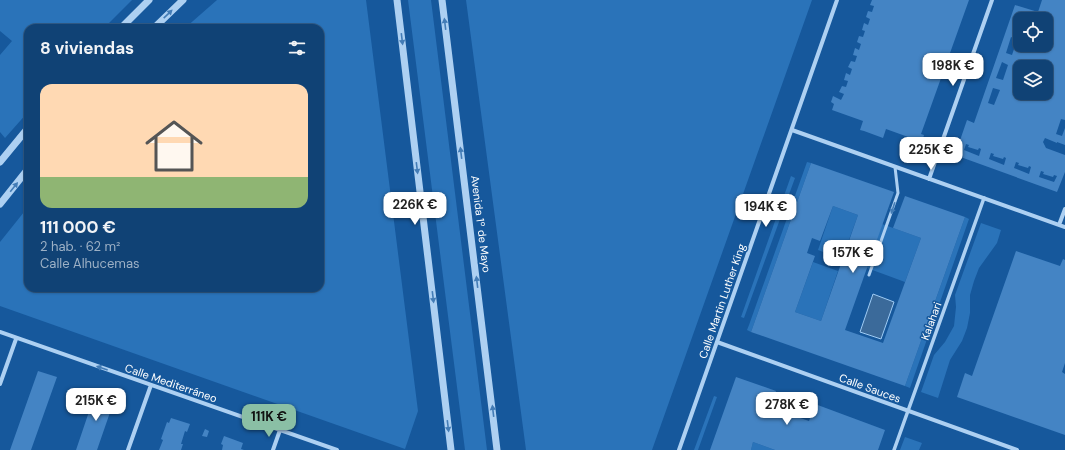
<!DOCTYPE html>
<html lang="es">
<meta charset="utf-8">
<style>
:root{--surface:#104275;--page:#1e4d7d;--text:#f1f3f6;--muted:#9cb0c5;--line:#305b87;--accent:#8abfa5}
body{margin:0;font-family:"DM Sans",sans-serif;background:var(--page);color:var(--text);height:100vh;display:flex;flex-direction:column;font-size:15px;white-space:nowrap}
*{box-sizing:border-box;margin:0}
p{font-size:13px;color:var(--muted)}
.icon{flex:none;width:22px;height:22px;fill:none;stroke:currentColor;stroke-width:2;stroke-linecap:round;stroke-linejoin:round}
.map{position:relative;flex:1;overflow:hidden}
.side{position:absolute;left:24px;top:24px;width:300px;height:268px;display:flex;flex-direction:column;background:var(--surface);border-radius:12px;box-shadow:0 1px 3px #0004,0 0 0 1px var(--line)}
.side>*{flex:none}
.fabs{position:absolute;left:1013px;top:12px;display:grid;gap:8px}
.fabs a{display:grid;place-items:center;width:40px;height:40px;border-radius:8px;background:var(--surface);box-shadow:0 1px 3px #0004,0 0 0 1px var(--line);font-size:20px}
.price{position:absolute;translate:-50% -34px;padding:0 9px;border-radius:8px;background:#fff;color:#222;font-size:13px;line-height:26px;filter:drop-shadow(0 1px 2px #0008)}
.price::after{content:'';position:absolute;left:50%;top:24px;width:12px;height:9px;margin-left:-6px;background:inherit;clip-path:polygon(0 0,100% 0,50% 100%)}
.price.selected{background:var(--accent);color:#111}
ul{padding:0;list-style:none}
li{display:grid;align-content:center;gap:8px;height:212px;padding:0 16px}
li span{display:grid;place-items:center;height:124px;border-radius:12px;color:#555}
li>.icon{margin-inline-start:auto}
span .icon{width:72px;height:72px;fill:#fffc;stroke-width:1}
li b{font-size:17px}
h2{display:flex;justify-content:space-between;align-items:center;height:48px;padding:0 16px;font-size:17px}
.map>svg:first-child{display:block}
.green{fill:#2a73b9}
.water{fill:#3b6a9a;stroke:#9fccf5}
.building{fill:#4484c4;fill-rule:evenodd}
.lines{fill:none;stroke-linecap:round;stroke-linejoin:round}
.service{stroke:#add0f2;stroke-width:3}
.pedestrian{stroke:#add0f2;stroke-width:3.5}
.minor{stroke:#add0f2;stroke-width:4}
.tertiary{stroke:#add0f2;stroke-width:7}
.oneway{fill:#437cb6}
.labels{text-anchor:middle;stroke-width:3;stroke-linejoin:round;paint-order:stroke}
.street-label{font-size:11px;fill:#fff;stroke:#16589c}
</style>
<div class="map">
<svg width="1065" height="450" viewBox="0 0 1065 450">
<rect width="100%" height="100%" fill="#16589c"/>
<path class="green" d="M 0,0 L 132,0 L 104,28 L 28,28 L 28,112 L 5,138 L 0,132 L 0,55 L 12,41 L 0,31 Z
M 217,0 L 366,0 L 418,411 L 405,449 L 0,306 L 0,242 L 28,207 L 28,288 L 320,288 L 320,28 L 185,28 Z
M 408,0 L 431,0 L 487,450 L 465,450 Z
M 466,0 L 812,0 L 652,450 L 526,450 Z
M 807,162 L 811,163 L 751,332 L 747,330 L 749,325 Z
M 791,176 L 795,178 L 744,318 L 741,317 Z
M 833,206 L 858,215 L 842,259 L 818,250 Z
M 965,217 L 969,219 L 910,388 L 905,386 Z
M 981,223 L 1001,230 L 997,243 L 979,268 L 974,281 L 970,295 L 970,313 L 967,328 L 962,341 L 950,360 L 938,398 L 921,392 L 934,355 L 945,342 L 954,326 L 956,307 L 955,295 Z
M 882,224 L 921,238 L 905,282 L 867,268 Z
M 813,262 L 838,271 L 821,321 L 795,312 Z
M 714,396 L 717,397 L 698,450 L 694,450 Z
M 905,437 L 922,443 L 919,450 L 900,450 Z
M 753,442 L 775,450 L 751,450 Z"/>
<path class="water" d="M 873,294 L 894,302 L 881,339 L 860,332 Z"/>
<path class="building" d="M 872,0 L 969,0 L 921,134 L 924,135 L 922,142 L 886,129 L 883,138 L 864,131 L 860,130 L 863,121 L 832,110 L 834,104 L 831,102 L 833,96 L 841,100 L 844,94 L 839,92 L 842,86 L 846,87 L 848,81 L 844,80 L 846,73 L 850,75 L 852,69 L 848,67 L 851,61 L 855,62 L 857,56 L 853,55 L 855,48 L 859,50 L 861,44 L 857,42 L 859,36 L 863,37 L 865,31 L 862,30 L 864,23 L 868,25 L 870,19 L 866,17 L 868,11 L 872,12 L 874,6 L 870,5 Z
M 1042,0 L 1065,0 L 1065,120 L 1061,119 L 1056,134 L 1062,136 L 1065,128 L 1065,145 L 1057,142 L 1057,143 L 1045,138 L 1043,142 L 1046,148 L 1065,155 L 1065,172 L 1057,192 L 955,155 L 967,120 L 974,123 L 1015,5 L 1038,12 ZM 1020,12 L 1026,14 L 1025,19 L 1046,19 L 1046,45 L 1020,45 L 1020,29 L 1014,27 ZM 1011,37 L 1017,40 L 1012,55 L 1006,53 ZM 1002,62 L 1008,65 L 1003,80 L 996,78 ZM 1020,67 L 1046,67 L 1046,93 L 1020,93 ZM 993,88 L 1000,90 L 994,105 L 988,103 ZM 966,144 L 969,145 L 968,147 L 978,150 L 979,148 L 981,149 L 979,156 L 964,150 ZM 991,153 L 994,154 L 993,156 L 1003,159 L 1004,157 L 1006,158 L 1004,165 L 989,159 ZM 1016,162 L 1019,163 L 1018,165 L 1028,168 L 1029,166 L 1031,167 L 1029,174 L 1014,168 ZM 1041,171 L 1044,172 L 1043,174 L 1053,177 L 1054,175 L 1057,176 L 1054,182 L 1039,177 Z
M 811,163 L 894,192 L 845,330 L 883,343 L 921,238 L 893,228 L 905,196 L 965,217 L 905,386 L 751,332 ZM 833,206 L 858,215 L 821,321 L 795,312 L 815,256 L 807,253 L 812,238 L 820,241 Z
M 1016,251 L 1060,266 L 1063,259 L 1065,260 L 1065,363 L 1062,372 L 1065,374 L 1065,435 L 957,397 L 965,373 L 972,376 Z
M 38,371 L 57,377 L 31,450 L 10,450 Z
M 736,377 L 776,391 L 771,408 L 809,421 L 815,404 L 885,430 L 878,450 L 775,450 L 753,442 L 751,450 L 710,450 Z
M 96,391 L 115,398 L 97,450 L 76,450 Z
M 171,418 L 190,424 L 187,432 L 185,431 L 181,444 L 183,444 L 181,450 L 159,450 L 163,440 L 161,439 L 167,422 L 169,423 Z
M 205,429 L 209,431 L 207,437 L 202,436 Z
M 224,436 L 243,443 L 241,449 L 244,450 L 222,450 L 223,445 L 221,444 Z"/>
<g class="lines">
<path class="service" d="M 869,275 L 898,193 L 895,167"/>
<path class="pedestrian" d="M 894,450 L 984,198"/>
<path class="minor" d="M 792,130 L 1065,227
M 929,179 L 992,0
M 1059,225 L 1065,209
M 0,332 L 337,450
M 717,342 L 1017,450
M 0,384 L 16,339
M 128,450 L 151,385
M 273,450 L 280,430
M 679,450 L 837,0"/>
<path class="tertiary" d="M 397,0 L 451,450
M 442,0 L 497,450
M 121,28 L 149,0
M 154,28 L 183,0
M 0,162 L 28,128
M 0,204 L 28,169"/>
</g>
<defs><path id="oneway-solid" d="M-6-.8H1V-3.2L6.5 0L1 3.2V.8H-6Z"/></defs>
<g class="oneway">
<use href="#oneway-solid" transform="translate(168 14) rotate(-44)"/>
<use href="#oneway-solid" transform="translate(445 24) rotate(-97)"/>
<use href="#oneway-solid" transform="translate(402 39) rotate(83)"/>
<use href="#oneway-solid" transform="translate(461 153) rotate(-97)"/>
<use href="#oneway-solid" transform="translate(417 168) rotate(83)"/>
<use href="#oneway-solid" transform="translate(14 187) rotate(-51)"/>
<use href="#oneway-solid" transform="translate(893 208) rotate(108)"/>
<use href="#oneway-solid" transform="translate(477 282) rotate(-97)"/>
<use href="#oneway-solid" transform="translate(433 297) rotate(83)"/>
<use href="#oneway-solid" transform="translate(102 368) rotate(-161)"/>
<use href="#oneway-solid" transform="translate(493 411) rotate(-97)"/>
<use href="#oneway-solid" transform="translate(448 426) rotate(83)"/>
</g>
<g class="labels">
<g class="street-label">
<text transform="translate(481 224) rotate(83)" y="4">Avenida 1º de Mayo</text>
<text transform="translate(722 301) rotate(-71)" y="4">Calle Martin Luther King</text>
<text transform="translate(931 321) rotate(-70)" y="4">Kalahari</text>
<text transform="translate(171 383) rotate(19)" y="4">Calle Mediterráneo</text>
<text transform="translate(870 388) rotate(20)" y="4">Calle Sauces</text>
</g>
</g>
</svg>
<div class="fabs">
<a><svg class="icon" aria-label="locate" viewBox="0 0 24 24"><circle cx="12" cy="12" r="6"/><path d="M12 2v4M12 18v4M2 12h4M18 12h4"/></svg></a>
<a><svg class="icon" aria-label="layers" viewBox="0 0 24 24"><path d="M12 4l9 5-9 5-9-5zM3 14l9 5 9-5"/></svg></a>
</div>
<b class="price" style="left:953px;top:87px">198K €</b>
<b class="price" style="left:931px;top:171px">225K €</b>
<b class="price" style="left:415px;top:226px">226K €</b>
<b class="price" style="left:766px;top:228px">194K €</b>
<b class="price" style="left:853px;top:274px">157K €</b>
<b class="price" style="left:96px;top:422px">215K €</b>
<b class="price" style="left:787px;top:426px">278K €</b>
<b class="price selected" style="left:269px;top:438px">111K €</b>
<section class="side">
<h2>8 viviendas<svg class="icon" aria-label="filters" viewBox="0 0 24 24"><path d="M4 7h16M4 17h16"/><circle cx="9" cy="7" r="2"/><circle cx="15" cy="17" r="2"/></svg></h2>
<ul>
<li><span style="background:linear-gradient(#ffd9b3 75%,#8fb573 0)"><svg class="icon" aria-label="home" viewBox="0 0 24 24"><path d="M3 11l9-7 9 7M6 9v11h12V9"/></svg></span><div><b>111 000 €</b><p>2 hab. · 62 m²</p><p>Calle Alhucemas</p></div></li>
</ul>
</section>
</div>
